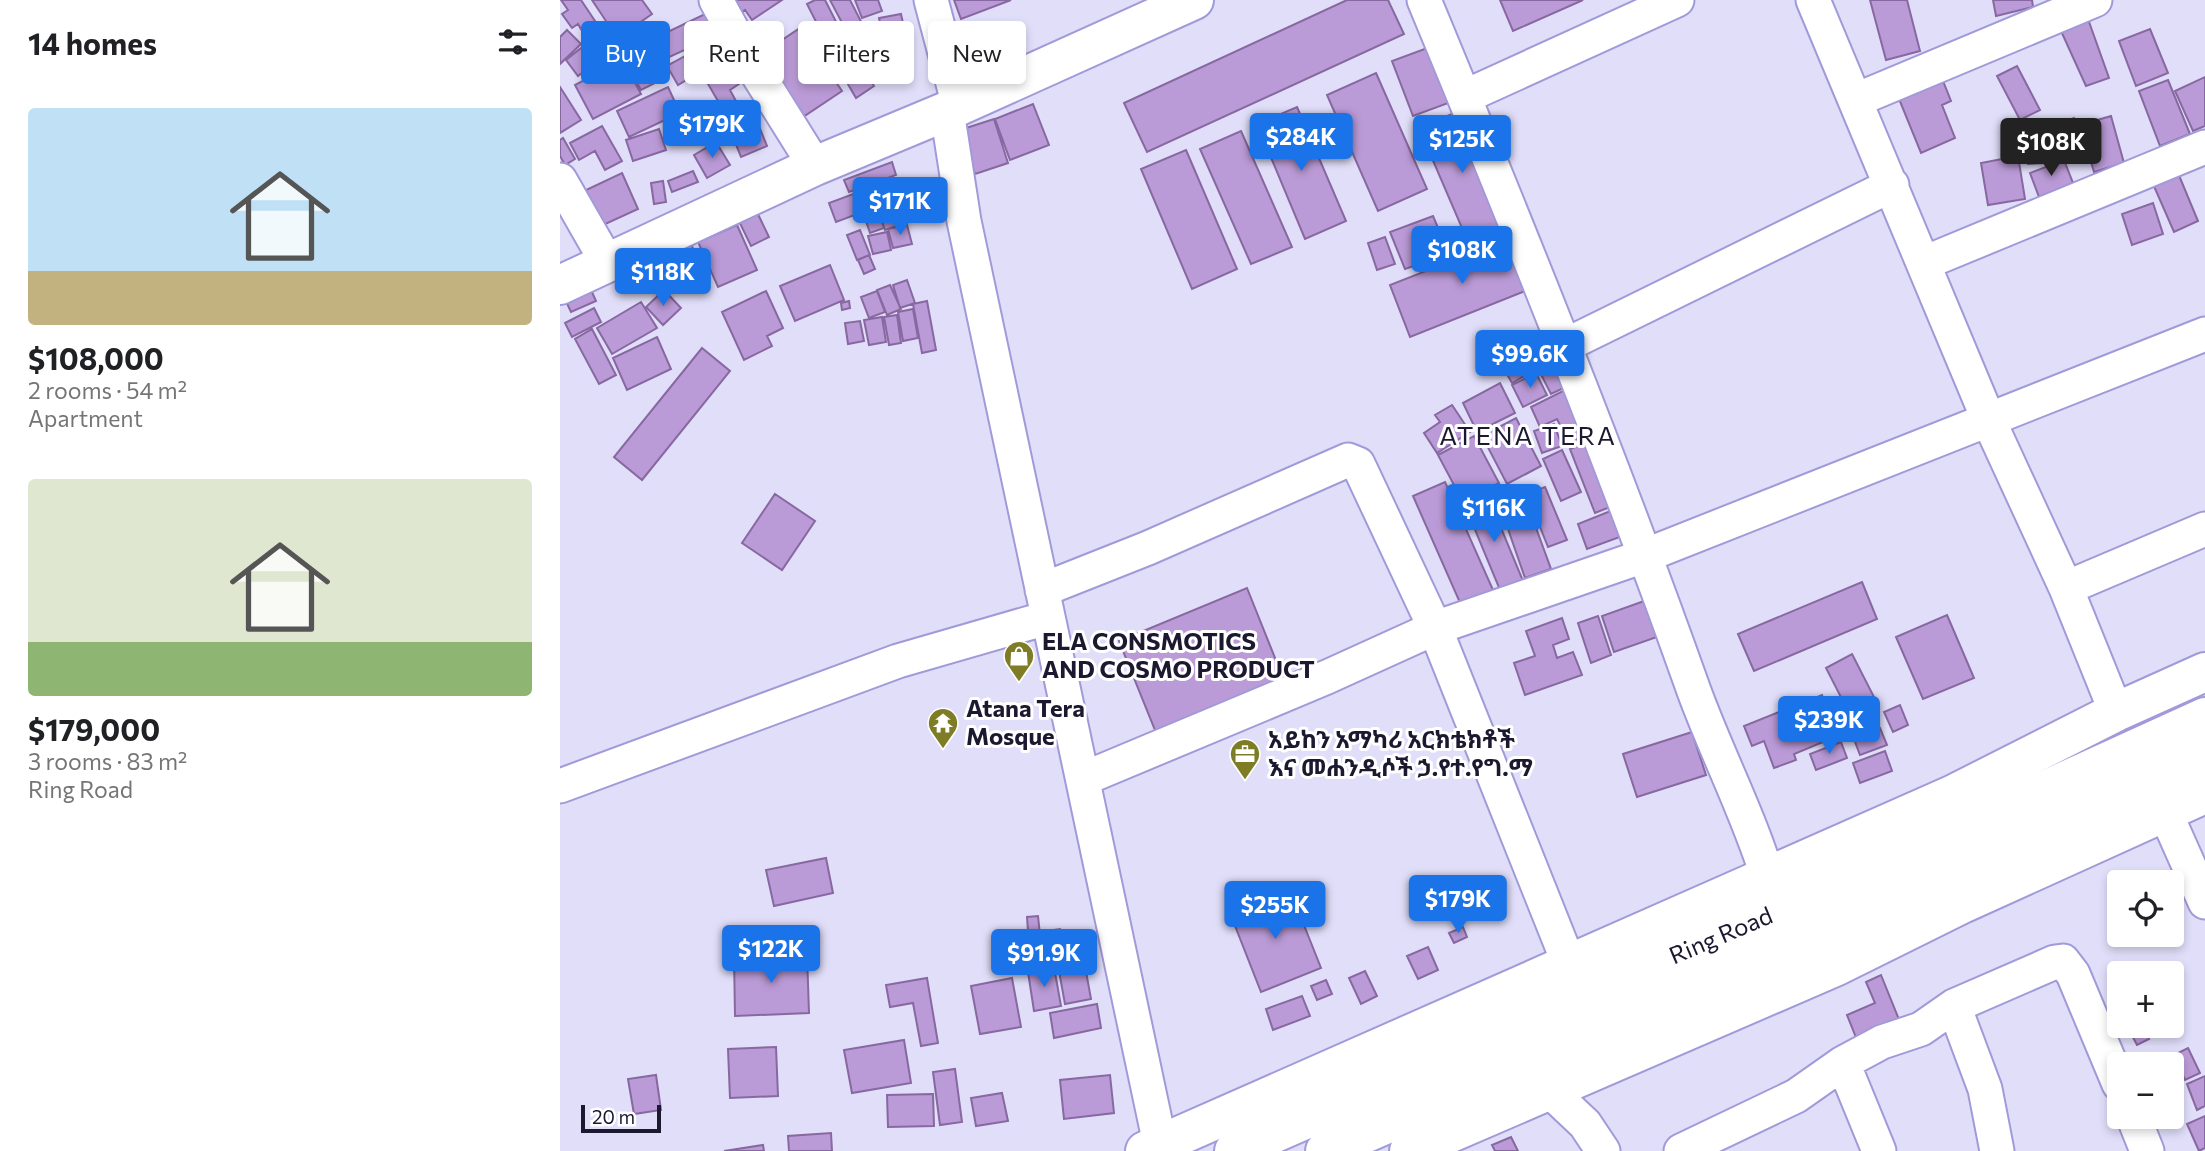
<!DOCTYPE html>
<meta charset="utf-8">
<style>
:root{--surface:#fff;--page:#f6f6f6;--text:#202124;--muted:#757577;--accent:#1a73e8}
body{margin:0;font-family:Commissioner,"Noto Sans Ethiopic",sans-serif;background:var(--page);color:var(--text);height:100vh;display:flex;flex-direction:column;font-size:26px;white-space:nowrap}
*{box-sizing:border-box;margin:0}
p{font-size:23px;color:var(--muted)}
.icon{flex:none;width:38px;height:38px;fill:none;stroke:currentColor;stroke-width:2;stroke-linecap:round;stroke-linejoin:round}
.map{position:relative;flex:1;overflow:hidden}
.sheet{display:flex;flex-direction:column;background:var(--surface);width:560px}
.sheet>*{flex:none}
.top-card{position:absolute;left:21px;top:21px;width:665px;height:63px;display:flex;gap:14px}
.tools{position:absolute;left:1547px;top:870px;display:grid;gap:14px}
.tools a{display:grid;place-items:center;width:77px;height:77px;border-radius:7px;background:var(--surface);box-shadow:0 4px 10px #0003;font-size:35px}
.scale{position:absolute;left:21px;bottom:18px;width:80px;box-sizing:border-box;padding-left:7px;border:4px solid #1b1830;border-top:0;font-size:19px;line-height:24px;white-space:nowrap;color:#1b1830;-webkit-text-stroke:5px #fff;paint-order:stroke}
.price{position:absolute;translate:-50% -60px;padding:0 16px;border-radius:7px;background:var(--accent);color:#fff;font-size:23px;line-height:46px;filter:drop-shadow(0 2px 4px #0008)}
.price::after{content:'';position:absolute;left:50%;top:42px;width:21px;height:16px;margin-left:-10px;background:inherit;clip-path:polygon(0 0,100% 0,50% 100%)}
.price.selected{background:#222;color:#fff}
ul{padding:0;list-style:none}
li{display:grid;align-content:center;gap:14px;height:371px;padding:0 28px}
li span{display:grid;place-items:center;height:217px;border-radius:7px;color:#555}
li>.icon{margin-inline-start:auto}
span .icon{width:126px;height:126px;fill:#fffc;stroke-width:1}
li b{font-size:30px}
h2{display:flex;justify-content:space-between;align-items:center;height:84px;padding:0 28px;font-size:30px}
.chip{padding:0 24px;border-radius:7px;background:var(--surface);box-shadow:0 4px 10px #0003;font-size:24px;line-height:63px}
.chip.selected{background:var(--accent);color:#fff}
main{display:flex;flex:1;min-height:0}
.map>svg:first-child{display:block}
.building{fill:#bb9bd7;stroke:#8768a0;stroke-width:2}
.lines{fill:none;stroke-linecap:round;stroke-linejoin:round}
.minor-casing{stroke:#a19ad9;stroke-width:37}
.major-casing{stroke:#a19ad9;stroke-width:42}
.highway-casing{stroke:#a19ad9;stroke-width:42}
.minor{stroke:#fff;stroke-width:33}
.major{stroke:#fff;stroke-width:38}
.highway{stroke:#fff;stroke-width:38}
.labels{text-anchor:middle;stroke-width:6;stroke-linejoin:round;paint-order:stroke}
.poi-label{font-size:24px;font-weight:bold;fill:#1b1830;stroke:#fff;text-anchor:start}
.street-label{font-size:24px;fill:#1b1830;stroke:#fff}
.neighbourhood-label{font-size:26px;letter-spacing:2px;fill:#1b1830;stroke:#fff}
</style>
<main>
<section class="sheet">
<h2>14 homes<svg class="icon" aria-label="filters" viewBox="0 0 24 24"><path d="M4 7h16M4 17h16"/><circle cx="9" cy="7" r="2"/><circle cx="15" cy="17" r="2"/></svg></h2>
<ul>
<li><span style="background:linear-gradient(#bfe0f5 75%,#c2b280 0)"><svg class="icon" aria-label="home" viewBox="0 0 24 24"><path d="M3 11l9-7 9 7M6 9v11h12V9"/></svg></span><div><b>$108,000</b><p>2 rooms · 54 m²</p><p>Apartment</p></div></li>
<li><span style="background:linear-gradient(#dfe7d0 75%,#8fb573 0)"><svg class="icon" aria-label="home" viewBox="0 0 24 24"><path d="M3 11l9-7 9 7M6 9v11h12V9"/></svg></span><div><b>$179,000</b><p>3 rooms · 83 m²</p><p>Ring Road</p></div></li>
</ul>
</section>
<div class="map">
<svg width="1645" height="1151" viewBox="0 0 1645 1151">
<rect width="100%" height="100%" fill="#e0def9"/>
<path class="building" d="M 1,0 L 21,0 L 39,27 L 25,36 L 18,24 L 12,28 L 2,14 L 8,10 Z
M 32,0 L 82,0 L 92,14 L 53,41 L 44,28 L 48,24 Z
M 166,0 L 222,0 L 192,20 L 185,10 L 177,16 Z
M 255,0 L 265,0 L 296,61 L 280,69 L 247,4 Z
M 270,0 L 290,0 L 314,47 L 299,55 Z
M 295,0 L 318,0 L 322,11 L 302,18 Z
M 394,0 L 451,0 L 401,19 Z
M 787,0 L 828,0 L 844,34 L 587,152 L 564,103 Z
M 940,0 L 1023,0 L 953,31 Z
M 1310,0 L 1347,0 L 1360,51 L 1326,60 Z
M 1433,0 L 1472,0 L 1473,7 L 1436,16 Z
M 145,14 L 155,36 L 105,59 L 95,38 Z
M 341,14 L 347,42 L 325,47 L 319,18 Z
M 1528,19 L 1549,78 L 1526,86 L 1501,31 Z
M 240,28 L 282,91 L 240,119 L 198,56 Z
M 1590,29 L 1608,73 L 1576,86 L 1559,41 Z
M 7,30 L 21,44 L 0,64 L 0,37 Z
M 40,33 L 53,48 L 18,76 L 6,60 Z
M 323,44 L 336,66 L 312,81 L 298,59 Z
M 145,46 L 157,66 L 142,75 L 130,55 Z
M 86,47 L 103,79 L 81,90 L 64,59 Z
M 870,47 L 891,102 L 853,116 L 832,61 Z
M 125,56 L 136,74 L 118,85 L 107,66 Z
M 63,60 L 81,94 L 33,119 L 15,85 Z
M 300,64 L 314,86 L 296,98 L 282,74 Z
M 1457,66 L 1480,110 L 1460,120 L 1437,76 Z
M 175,69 L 182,82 L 170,90 L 176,101 L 162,108 L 148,84 Z
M 816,73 L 867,189 L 818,211 L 767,95 Z
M 1381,76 L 1391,101 L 1382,105 L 1395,138 L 1361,153 L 1337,94 Z
M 1645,77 L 1645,126 L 1633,131 L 1615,91 Z
M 1608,80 L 1630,134 L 1600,146 L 1579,91 Z
M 0,87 L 21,120 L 0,133 Z
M 108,87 L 120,113 L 69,137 L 57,111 Z
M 190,104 L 207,146 L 181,157 L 164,115 Z
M 473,104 L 489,145 L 450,160 L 435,119 Z
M 737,107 L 786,221 L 745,239 L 697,124 Z
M 142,109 L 150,132 L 125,141 L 117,119 Z
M 901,110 L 943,227 L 908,242 L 859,128 Z
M 1551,116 L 1564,163 L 1534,172 L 1520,125 Z
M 1514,118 L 1524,144 L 1514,149 L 1503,122 Z
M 434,119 L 448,163 L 415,174 L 400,130 Z
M 1479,122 L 1483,143 L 1466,146 L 1462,126 Z
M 42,126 L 62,161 L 45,170 L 35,151 L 19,160 L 10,143 Z
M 99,129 L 106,150 L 73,161 L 66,140 Z
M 681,131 L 732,247 L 691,264 L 640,149 Z
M 3,138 L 15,159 L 5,165 L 0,156 L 0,140 Z
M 1503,138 L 1510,152 L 1498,158 L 1490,144 Z
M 156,142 L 170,165 L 147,178 L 134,155 Z
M 1482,146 L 1484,163 L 1468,164 L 1466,148 Z
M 626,150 L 677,269 L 632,289 L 581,169 Z
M 1458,156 L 1465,199 L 1428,205 L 1421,163 Z
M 1504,160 L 1513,183 L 1479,197 L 1470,173 Z
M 332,162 L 336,175 L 289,192 L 284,180 Z
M 133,171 L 138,182 L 112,192 L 108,181 Z
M 62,173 L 78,209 L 41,226 L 24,191 Z
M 1618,173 L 1638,221 L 1614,232 L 1593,184 Z
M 103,181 L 106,202 L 94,204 L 91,183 Z
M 328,181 L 335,200 L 276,222 L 269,203 Z
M 342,201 L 348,222 L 325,230 L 318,209 Z
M 1593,203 L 1603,234 L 1572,245 L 1562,214 Z
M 194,206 L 209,237 L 191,246 L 176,215 Z
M 318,210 L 324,228 L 310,233 L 304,215 Z
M 873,216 L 889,254 L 845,269 L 830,232 Z
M 177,225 L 197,270 L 158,287 L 138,242 Z
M 347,225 L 352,244 L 333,248 L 328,229 Z
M 300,230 L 310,255 L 297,260 L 287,235 Z
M 327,232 L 331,250 L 313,254 L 308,236 Z
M 955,236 L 975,287 L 850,337 L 830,285 Z
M 825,237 L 835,264 L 817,270 L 808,243 Z
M 131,243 L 141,272 L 92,290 L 81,261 Z
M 309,255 L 315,269 L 304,274 L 298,260 Z
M 270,265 L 284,300 L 235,321 L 220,286 Z
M 347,280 L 355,303 L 340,308 L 333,285 Z
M 27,281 L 36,301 L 11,312 L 2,293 Z
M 330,285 L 341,309 L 327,315 L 317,290 Z
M 104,290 L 121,308 L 103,325 L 86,307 Z
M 206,291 L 223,328 L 207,336 L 212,346 L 184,360 L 162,312 Z
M 317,291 L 325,312 L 309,318 L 301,297 Z
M 289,301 L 290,308 L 282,310 L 281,303 Z
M 367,301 L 376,350 L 362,353 L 353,304 Z
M 81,302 L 97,328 L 52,354 L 37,328 Z
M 34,308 L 41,322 L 12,337 L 5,323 Z
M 353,309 L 358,338 L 343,341 L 338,312 Z
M 337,315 L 341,343 L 329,345 L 324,317 Z
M 322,317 L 326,342 L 309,345 L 304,320 Z
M 300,321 L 304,341 L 288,344 L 285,323 Z
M 32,329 L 56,375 L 39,384 L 15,339 Z
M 97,337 L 111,369 L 67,390 L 53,358 Z
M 988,343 L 1010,385 L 991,394 L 970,353 Z
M 142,348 L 170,371 L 82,480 L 54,457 Z
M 962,358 L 971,372 L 952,383 L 944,369 Z
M 976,373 L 987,395 L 963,407 L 952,385 Z
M 940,383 L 955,413 L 917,432 L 903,403 Z
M 1009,388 L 1031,433 L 1009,443 L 997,419 L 980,427 L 971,407 Z
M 892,405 L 910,432 L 877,453 L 864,433 L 880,422 L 875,415 Z
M 956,418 L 981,466 L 947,484 L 922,436 Z
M 994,424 L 1002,446 L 982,453 L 974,431 Z
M 914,436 L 939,483 L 903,502 L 878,455 Z
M 1036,439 L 1060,503 L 1035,513 L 1010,449 Z
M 1002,450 L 1021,492 L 1001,501 L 983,459 Z
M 885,482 L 933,590 L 901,605 L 853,496 Z
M 985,487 L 1007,540 L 988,547 L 967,494 Z
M 215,494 L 255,521 L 222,570 L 182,543 Z
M 964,495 L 991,569 L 965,578 L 939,503 Z
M 929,499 L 963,581 L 940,590 L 906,508 Z
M 1058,508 L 1068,534 L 1027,549 L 1018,524 Z
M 1302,582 L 1317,619 L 1194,671 L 1178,634 Z
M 687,588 L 729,693 L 601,745 L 559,641 Z
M 1084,601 L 1097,637 L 1054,652 L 1042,616 Z
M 1387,615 L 1414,678 L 1363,699 L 1336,637 Z
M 1038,616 L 1051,655 L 1031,663 L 1018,623 Z
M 1002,618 L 1009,639 L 993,645 L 997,658 L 1013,652 L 1022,675 L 965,695 L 954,663 L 975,656 L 966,631 Z
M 1292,654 L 1314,697 L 1288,711 L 1266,668 Z
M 1262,695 L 1271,725 L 1263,742 L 1234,754 L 1236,760 L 1214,768 L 1204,741 L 1192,746 L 1184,726 Z
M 1340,705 L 1348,725 L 1333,732 L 1324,712 Z
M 1320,728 L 1327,745 L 1300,755 L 1294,739 Z
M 1132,732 L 1146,775 L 1077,797 L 1063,754 Z
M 1281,742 L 1287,758 L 1256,770 L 1250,754 Z
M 1325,751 L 1332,771 L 1300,783 L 1293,763 Z
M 266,858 L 273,893 L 214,906 L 206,870 Z
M 730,890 L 761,968 L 701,992 L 670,913 Z
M 478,916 L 481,944 L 469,945 L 467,917 Z
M 903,927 L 907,937 L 894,943 L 889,933 Z
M 500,929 L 505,958 L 490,961 L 485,931 Z
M 868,947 L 878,970 L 858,979 L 847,956 Z
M 247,954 L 249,1013 L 175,1016 L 174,956 Z
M 525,966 L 531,999 L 505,1004 L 499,971 Z
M 494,967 L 501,1006 L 474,1011 L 468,972 Z
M 805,971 L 817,996 L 801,1004 L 789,978 Z
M 1321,975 L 1340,1022 L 1297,1040 L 1287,1015 L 1315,1003 L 1306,982 Z
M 367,978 L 378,1043 L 361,1046 L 353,1003 L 330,1007 L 326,985 Z
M 452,978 L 461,1027 L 420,1034 L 411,986 Z
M 766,980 L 772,994 L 757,1000 L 751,986 Z
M 742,996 L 750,1016 L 713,1030 L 706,1009 Z
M 537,1004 L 541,1028 L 494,1038 L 490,1013 Z
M 1567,1026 L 1582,1026 L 1589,1039 L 1577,1045 Z
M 1588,1026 L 1604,1026 L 1606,1031 L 1591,1036 Z
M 344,1040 L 351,1083 L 292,1093 L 284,1050 Z
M 216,1047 L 218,1096 L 170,1098 L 168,1049 Z
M 1628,1048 L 1640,1073 L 1625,1080 L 1614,1055 Z
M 1611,1056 L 1622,1082 L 1612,1086 L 1612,1064 L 1601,1064 L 1599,1061 Z
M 395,1069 L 402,1122 L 380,1125 L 373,1072 Z
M 96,1075 L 101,1110 L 74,1114 L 68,1079 Z
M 550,1075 L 554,1113 L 504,1119 L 500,1080 Z
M 1645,1076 L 1645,1106 L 1637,1110 L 1627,1084 Z
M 442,1093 L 448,1121 L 416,1126 L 411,1098 Z
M 373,1094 L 374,1126 L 328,1127 L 327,1095 Z
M 1645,1116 L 1645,1148 L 1639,1151 L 1627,1124 Z
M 271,1133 L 272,1151 L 229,1151 L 228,1136 Z
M 951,1137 L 958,1151 L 935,1151 L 932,1145 Z
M 203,1145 L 204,1151 L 164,1151 Z"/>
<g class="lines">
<g class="minor-casing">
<path id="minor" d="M 156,0 L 187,57 L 255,166
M 371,0 L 399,106
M 864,0 C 958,227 1052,460 1134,691 C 1157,754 1188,813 1208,878
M 1253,0 L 1429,421 L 1506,588 L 1556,712
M 904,97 L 1117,0
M 1296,100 L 1535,0
M 387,111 L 404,221 L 600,1144
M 0,180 L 48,264
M 1364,263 L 1645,147
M 1002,347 L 1332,185
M 1506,588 L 1645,529
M 482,590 L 588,548 L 788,460 L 798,464 L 875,628 L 1009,964
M 523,779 L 767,677 L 875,628 L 1084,556 L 1645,334
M 0,786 L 338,661 L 487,618
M 1605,812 L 1645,902
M 1394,1006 L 1425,1089 L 1437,1151
M 1283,1063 L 1319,1151
M 990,1091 L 1025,1124 L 1043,1151
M 1573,1116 L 1587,1151
M 1121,1151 L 1236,1096 L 1283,1063 L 1322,1042 L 1361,1029 L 1394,1006 L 1495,962 L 1503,961 L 1513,974 L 1559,1084"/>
</g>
<g class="major-casing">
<path id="major" d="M 0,285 L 255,166 L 399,106 L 634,0
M 585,1151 L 1392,795 L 1556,712 L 1645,672
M 849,1151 L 1277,966 L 1402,904 L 1645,794"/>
</g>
<g class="highway-casing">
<path id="highway" d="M 674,1151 L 1195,922 L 1645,717
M 765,1151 L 1210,957 L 1645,756"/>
</g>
<use href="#minor" class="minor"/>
<use href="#major" class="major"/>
<use href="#highway" class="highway"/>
</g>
<defs>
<g id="shop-pin" transform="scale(1.575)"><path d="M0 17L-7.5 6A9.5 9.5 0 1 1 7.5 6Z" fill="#7e7d26" stroke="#fff"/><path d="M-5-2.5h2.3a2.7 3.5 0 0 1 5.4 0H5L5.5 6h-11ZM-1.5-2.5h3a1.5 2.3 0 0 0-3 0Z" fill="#fff"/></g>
<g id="temple-pin" transform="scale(1.575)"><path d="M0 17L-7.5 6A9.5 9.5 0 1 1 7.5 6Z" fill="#7e7d26" stroke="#fff"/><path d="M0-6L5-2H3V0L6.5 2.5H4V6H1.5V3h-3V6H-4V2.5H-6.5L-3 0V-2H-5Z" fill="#fff"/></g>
<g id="office-pin" transform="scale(1.575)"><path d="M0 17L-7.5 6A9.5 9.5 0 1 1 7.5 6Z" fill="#7e7d26" stroke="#fff"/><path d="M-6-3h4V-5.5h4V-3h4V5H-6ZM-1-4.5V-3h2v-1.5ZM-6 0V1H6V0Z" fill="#fff"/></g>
</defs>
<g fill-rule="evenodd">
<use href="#shop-pin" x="459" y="656"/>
<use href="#temple-pin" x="383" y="723"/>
<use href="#office-pin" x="685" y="754"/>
</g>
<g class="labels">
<g class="poi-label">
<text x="482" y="650">ELA CONSMOTICS<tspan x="482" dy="28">AND COSMO PRODUCT</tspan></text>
<text x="406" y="717">Atana Tera<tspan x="406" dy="28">Mosque</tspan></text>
<text x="708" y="748">አይከን አማካሪ አርክቴክቶች<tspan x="708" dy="28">እና መሐንዲሶች ኃ.የተ.የግ.ማ</tspan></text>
</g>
<g class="street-label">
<text transform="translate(1161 936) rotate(-23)" y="8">Ring Road</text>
</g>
<g class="neighbourhood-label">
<text x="968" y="445">ATENA TERA</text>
</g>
</g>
</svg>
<div class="tools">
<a><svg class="icon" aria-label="locate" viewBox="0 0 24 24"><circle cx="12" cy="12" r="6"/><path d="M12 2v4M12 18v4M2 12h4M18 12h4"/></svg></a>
<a>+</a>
<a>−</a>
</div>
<div class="scale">20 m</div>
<b class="price" style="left:152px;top:160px">$179K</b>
<b class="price" style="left:741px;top:173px">$284K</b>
<b class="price" style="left:902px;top:175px">$125K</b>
<b class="price selected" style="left:1491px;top:178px">$108K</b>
<b class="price" style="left:340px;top:237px">$171K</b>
<b class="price" style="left:902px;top:286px">$108K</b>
<b class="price" style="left:103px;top:308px">$118K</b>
<b class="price" style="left:970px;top:390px">$99.6K</b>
<b class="price" style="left:934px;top:544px">$116K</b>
<b class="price" style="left:1269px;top:756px">$239K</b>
<b class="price" style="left:898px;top:935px">$179K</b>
<b class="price" style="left:715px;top:941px">$255K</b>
<b class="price" style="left:211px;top:985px">$122K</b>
<b class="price" style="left:484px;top:989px">$91.9K</b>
<div class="top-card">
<a class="chip selected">Buy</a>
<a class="chip">Rent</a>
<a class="chip">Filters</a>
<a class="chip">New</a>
</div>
</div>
</main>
